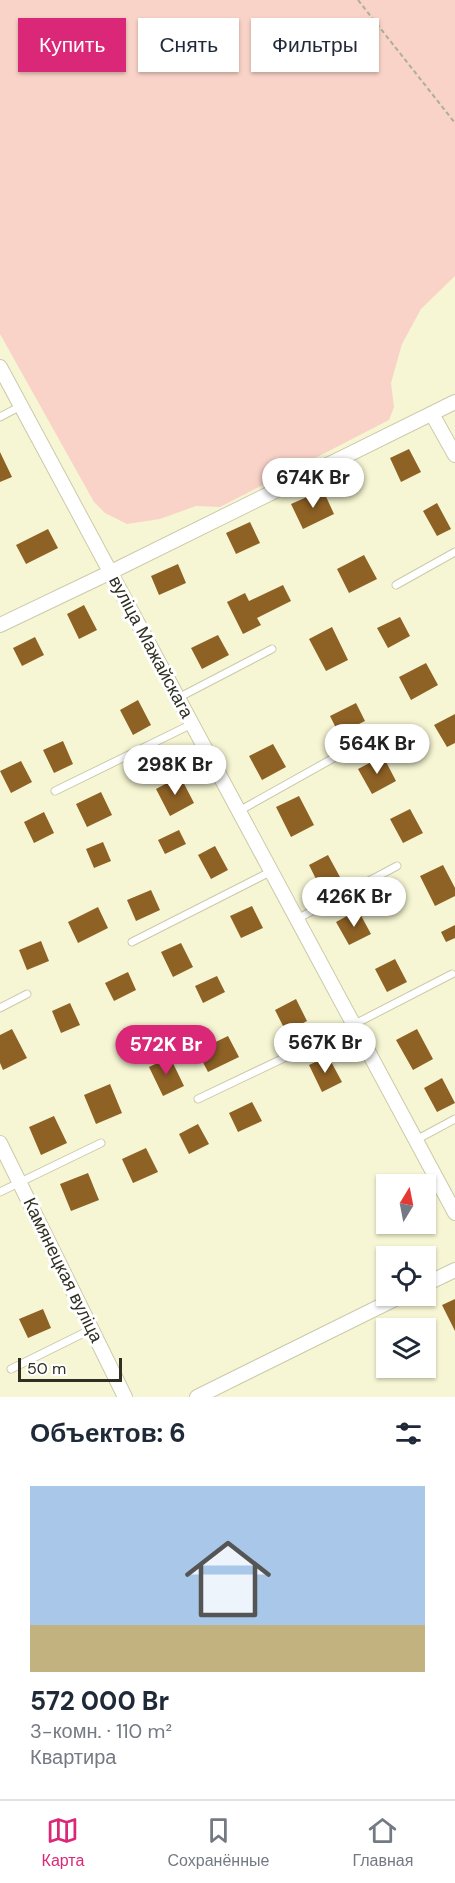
<!DOCTYPE html>
<html lang="ru">
<meta charset="utf-8">
<style>
:root{--surface:#fff;--page:#f2f2f3;--text:#1f2937;--muted:#747a83;--line:#e0e1e3;--accent:#db2777}
body{margin:0;font-family:"DM Sans",sans-serif;background:var(--page);color:var(--text);height:100vh;display:flex;flex-direction:column;font-size:22px;white-space:nowrap}
*{box-sizing:border-box;margin:0}
p{font-size:20px;color:var(--muted)}
.icon{flex:none;width:33px;height:33px;fill:none;stroke:currentColor;stroke-width:2;stroke-linecap:round;stroke-linejoin:round}
.map{position:relative;height:1397px;overflow:hidden}
.drawer{display:flex;flex-direction:column;background:var(--surface);flex:1}
.drawer>*{flex:none}
.guide{position:absolute;left:18px;top:18px;width:420px;height:54px;display:flex;gap:12px}
.needle{width:39px;rotate:10deg}
.fabs{position:absolute;left:376px;top:1174px;display:grid;gap:12px}
.fabs a{display:grid;place-items:center;width:60px;height:60px;border-radius:0px;background:var(--surface);box-shadow:0 2px 4px #0004;font-size:30px}
.scale{position:absolute;left:18px;bottom:15px;width:104px;box-sizing:border-box;padding-left:6px;border:3px solid #2f2f22;border-top:0;font-size:16px;line-height:21px;white-space:nowrap;color:#2f2f22;-webkit-text-stroke:4px #fff;paint-order:stroke}
.price{position:absolute;translate:-50% -51px;padding:0 14px;border-radius:21px;background:#fff;color:#222;font-size:20px;line-height:39px;filter:drop-shadow(0 2px 3px #0008)}
.price::after{content:'';position:absolute;left:50%;top:36px;width:18px;height:14px;margin-left:-9px;background:inherit;clip-path:polygon(0 0,100% 0,50% 100%)}
.price.on{background:var(--accent);color:#fff}
ul{padding:0;list-style:none}
li{display:grid;align-content:center;gap:12px;height:318px;padding:0 30px}
li+li{border-top:2px solid var(--line)}
li span{display:grid;place-items:center;height:186px;border-radius:0px;color:#555}
li>.icon{margin-inline-start:auto}
span .icon{width:108px;height:108px;fill:#fffc;stroke-width:1}
li b{font-size:26px}
h2{display:flex;justify-content:space-between;align-items:center;height:72px;padding:0 30px;font-size:26px}
.chip{padding:0 21px;border-radius:0px;background:var(--surface);box-shadow:0 2px 4px #0004;font-size:21px;line-height:54px}
.chip.on{background:var(--accent);color:#fff}
.menu{display:flex;justify-content:space-around;align-items:center;height:84px;border-top:2px solid var(--line);background:var(--surface);font-size:16px;color:var(--muted)}
.menu a{display:grid;justify-items:center;gap:3px}
.menu .on{color:var(--accent)}
.map>svg:first-child{display:block}
.green{fill:#f9d3c8}
.building{fill:#8e6125}
.lines{fill:none;stroke-linecap:round;stroke-linejoin:round}
.service-casing{stroke:#cbcaaa;stroke-width:9}
.minor-casing{stroke:#cbcaaa;stroke-width:16}
.path{stroke:#afaf94;stroke-width:2;stroke-dasharray:4.5 3;stroke-linecap:butt}
.service{stroke:#fff;stroke-width:7}
.minor{stroke:#fff;stroke-width:14}
.labels{text-anchor:middle;stroke-width:6;stroke-linejoin:round;paint-order:stroke}
.street-label{font-size:18px;fill:#2f2f22;stroke:#fff}
</style>
<div class="map">
<svg width="455" height="1397" viewBox="0 0 455 1397">
<rect width="100%" height="100%" fill="#f6f6d4"/>
<path class="green" d="M 0,0 L 455,0 L 455,276 L 421,309 L 402,344 L 391,383 L 394,407 L 389,420 L 220,507 L 196,506 L 160,519 L 127,524 L 105,513 L 94,502 L 0,334 Z"/>
<path class="building" d="M 409,449 L 421,472 L 401,482 L 390,458 Z
M 0,452 L 12,477 L 0,482 Z
M 323,490 L 334,514 L 303,529 L 291,504 Z
M 437,503 L 451,529 L 437,536 L 423,511 Z
M 250,522 L 260,543 L 236,554 L 226,533 Z
M 48,529 L 58,548 L 26,564 L 16,545 Z
M 364,555 L 377,579 L 349,593 L 337,569 Z
M 178,564 L 186,583 L 159,595 L 151,576 Z
M 283,585 L 291,601 L 257,618 L 261,625 L 243,634 L 227,602 L 245,593 L 249,601 Z
M 84,605 L 97,630 L 79,639 L 67,614 Z
M 400,617 L 410,636 L 388,648 L 377,628 Z
M 332,627 L 348,660 L 326,671 L 309,639 Z
M 218,635 L 229,655 L 202,669 L 191,648 Z
M 35,637 L 44,655 L 22,666 L 13,648 Z
M 426,663 L 438,685 L 411,700 L 399,677 Z
M 138,700 L 151,725 L 133,735 L 120,710 Z
M 356,703 L 365,721 L 339,734 L 330,716 Z
M 455,714 L 455,743 L 447,747 L 434,725 Z
M 63,741 L 73,764 L 54,773 L 43,750 Z
M 273,744 L 286,767 L 262,780 L 249,756 Z
M 383,756 L 396,781 L 372,794 L 358,769 Z
M 21,761 L 32,782 L 11,793 L 0,771 Z
M 180,776 L 194,803 L 170,816 L 156,789 Z
M 101,792 L 112,815 L 87,827 L 76,804 Z
M 299,796 L 314,825 L 291,837 L 276,807 Z
M 410,809 L 423,833 L 403,843 L 390,819 Z
M 44,812 L 54,833 L 34,843 L 24,822 Z
M 179,830 L 186,844 L 165,854 L 158,840 Z
M 103,842 L 111,861 L 94,868 L 86,849 Z
M 215,846 L 228,870 L 211,879 L 198,855 Z
M 328,855 L 340,877 L 320,887 L 309,865 Z
M 443,865 L 455,888 L 455,896 L 435,906 L 420,876 Z
M 151,890 L 160,910 L 136,921 L 127,900 Z
M 252,906 L 263,928 L 241,938 L 230,916 Z
M 98,907 L 108,928 L 78,943 L 68,922 Z
M 358,910 L 371,934 L 349,945 L 336,922 Z
M 455,925 L 455,938 L 446,942 L 441,932 Z
M 41,941 L 49,961 L 27,970 L 19,950 Z
M 181,943 L 193,967 L 173,977 L 161,952 Z
M 395,959 L 407,982 L 387,992 L 375,969 Z
M 128,972 L 136,990 L 114,1001 L 105,983 Z
M 217,976 L 225,992 L 203,1003 L 195,986 Z
M 296,999 L 307,1021 L 286,1032 L 275,1010 Z
M 70,1003 L 80,1025 L 61,1033 L 52,1011 Z
M 12,1029 L 27,1058 L 3,1070 L 0,1063 L 0,1035 Z
M 417,1029 L 433,1059 L 413,1070 L 396,1040 Z
M 228,1036 L 239,1057 L 208,1072 L 197,1051 Z
M 328,1056 L 342,1082 L 322,1092 L 309,1065 Z
M 170,1057 L 184,1086 L 163,1096 L 149,1067 Z
M 442,1078 L 455,1103 L 437,1112 L 424,1088 Z
M 110,1084 L 122,1113 L 96,1124 L 84,1095 Z
M 252,1102 L 262,1121 L 238,1132 L 229,1113 Z
M 54,1116 L 67,1143 L 41,1155 L 29,1127 Z
M 198,1124 L 209,1144 L 189,1154 L 179,1134 Z
M 146,1148 L 158,1172 L 133,1183 L 122,1159 Z
M 88,1173 L 99,1200 L 71,1211 L 60,1184 Z
M 455,1299 L 455,1331 L 442,1305 Z
M 43,1309 L 51,1328 L 28,1338 L 19,1319 Z"/>
<g class="lines">
<g class="service-casing">
<path id="service" d="M 0,417 L 21,406
M 396,585 L 455,552
M 178,698 L 272,649
M 55,791 L 192,724
M 239,811 L 339,755
M 297,919 L 397,866
M 132,942 L 272,871
M 0,1008 L 27,994
M 198,1099 L 353,1025 L 452,974
M 416,1140 L 455,1119
M 0,1192 L 101,1143
M 11,1369 L 92,1329"/>
</g>
<g class="minor-casing">
<path id="minor" d="M 0,367 L 455,1213
M 432,414 L 455,455
M 0,625 L 111,572 L 455,402
M 0,1143 L 125,1397
M 426,1284 L 455,1270
M 197,1397 L 401,1296"/>
</g>
<path class="path" d="M 358,0 L 455,123"/>
<use href="#service" class="service"/>
<use href="#minor" class="minor"/>
</g>
<g class="labels">
<g class="street-label">
<text transform="translate(151 647) rotate(62)" y="6">вуліца Мажайскага</text>
<text transform="translate(63 1270) rotate(64)" y="6">Камянецкая вуліца</text>
</g>
</g>
</svg>
<div class="fabs">
<a><svg class="needle" viewBox="-14 -14 28 28"><path d="M0-13l5 13h-10z" fill="#e53935"/><path d="M0 13l5-13h-10z" fill="#747a83"/></svg></a>
<a><svg class="icon" aria-label="locate" viewBox="0 0 24 24"><circle cx="12" cy="12" r="6"/><path d="M12 2v4M12 18v4M2 12h4M18 12h4"/></svg></a>
<a><svg class="icon" aria-label="layers" viewBox="0 0 24 24"><path d="M12 4l9 5-9 5-9-5zM3 14l9 5 9-5"/></svg></a>
</div>
<div class="scale">50 m</div>
<b class="price" style="left:313px;top:509px">674K Br</b>
<b class="price" style="left:377px;top:775px">564K Br</b>
<b class="price" style="left:175px;top:796px">298K Br</b>
<b class="price" style="left:354px;top:928px">426K Br</b>
<b class="price" style="left:325px;top:1074px">567K Br</b>
<b class="price on" style="left:166px;top:1076px">572K Br</b>
<div class="guide">
<a class="chip on">Купить</a>
<a class="chip">Снять</a>
<a class="chip">Фильтры</a>
</div>
</div>
<section class="drawer">
<h2>Объектов: 6<svg class="icon" aria-label="filters" viewBox="0 0 24 24"><path d="M4 7h16M4 17h16"/><circle cx="9" cy="7" r="2"/><circle cx="15" cy="17" r="2"/></svg></h2>
<ul>
<li><span style="background:linear-gradient(#a9c7e8 75%,#c2b280 0)"><svg class="icon" aria-label="home" viewBox="0 0 24 24"><path d="M3 11l9-7 9 7M6 9v11h12V9"/></svg></span><div><b>572 000 Br</b><p>3-комн. · 110 m²</p><p>Квартира</p></div></li>
</ul>
</section>
<nav class="menu">
<a class="on"><svg class="icon" aria-label="map" viewBox="0 0 24 24"><path d="M3 6l6-2 6 2 6-2v14l-6 2-6-2-6 2zM9 4v14M15 6v14"/></svg>Карта</a>
<a><svg class="icon" aria-label="saved" viewBox="0 0 24 24"><path d="M7 4h10v16l-5-4-5 4z"/></svg>Сохранённые</a>
<a><svg class="icon" aria-label="home" viewBox="0 0 24 24"><path d="M3 11l9-7 9 7M6 9v11h12V9"/></svg>Главная</a>
</nav>
